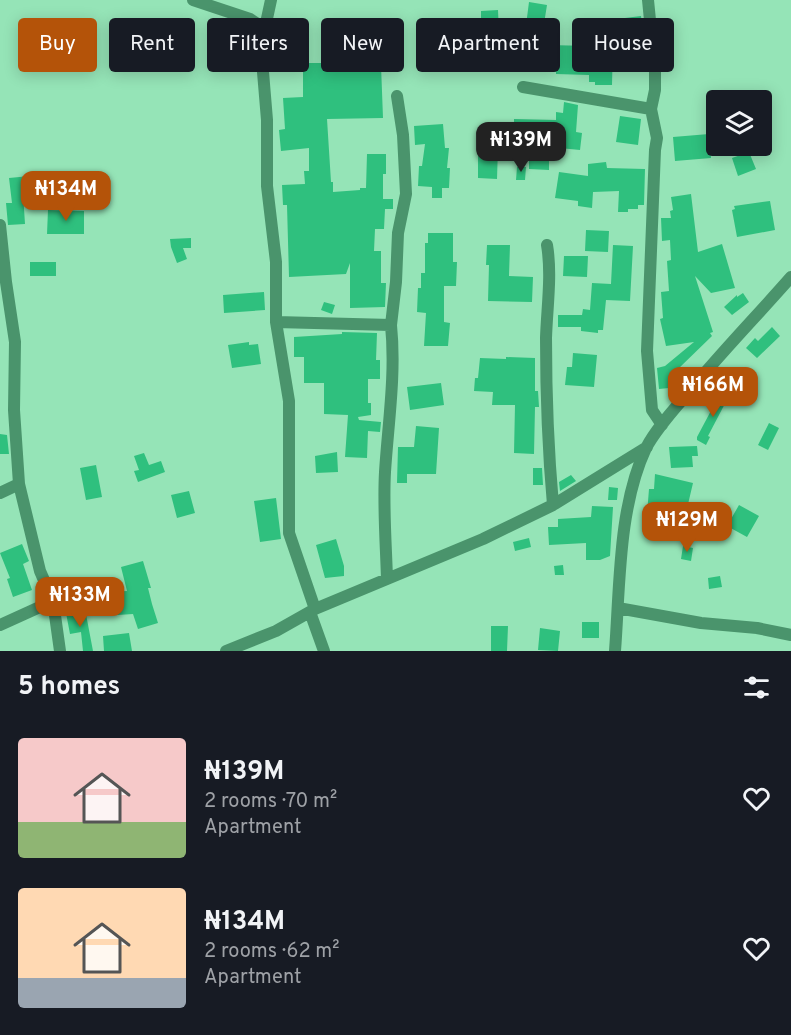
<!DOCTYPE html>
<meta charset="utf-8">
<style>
:root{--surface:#171b24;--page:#20242c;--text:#f1f3f6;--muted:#9ea1a6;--accent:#b45309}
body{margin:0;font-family:Overpass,sans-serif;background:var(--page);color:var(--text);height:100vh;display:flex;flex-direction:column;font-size:22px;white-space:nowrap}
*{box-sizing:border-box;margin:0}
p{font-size:20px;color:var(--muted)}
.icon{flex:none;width:33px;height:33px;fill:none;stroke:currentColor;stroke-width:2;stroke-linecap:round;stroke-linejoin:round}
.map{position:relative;height:651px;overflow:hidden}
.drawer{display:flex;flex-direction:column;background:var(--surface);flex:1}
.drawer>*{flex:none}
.guide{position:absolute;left:18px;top:18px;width:756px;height:54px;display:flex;gap:12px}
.fabs{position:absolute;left:706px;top:90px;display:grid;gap:12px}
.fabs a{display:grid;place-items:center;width:66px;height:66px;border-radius:6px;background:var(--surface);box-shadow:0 3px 15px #0003;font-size:30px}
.price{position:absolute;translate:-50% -51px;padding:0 14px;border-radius:12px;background:var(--accent);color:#fff;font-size:20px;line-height:39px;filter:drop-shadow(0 2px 3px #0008)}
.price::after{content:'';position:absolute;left:50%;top:36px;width:18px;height:14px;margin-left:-9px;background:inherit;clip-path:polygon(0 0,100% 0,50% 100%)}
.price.current{background:#222;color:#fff}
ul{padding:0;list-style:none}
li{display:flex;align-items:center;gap:18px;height:150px;padding:0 18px}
li span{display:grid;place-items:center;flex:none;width:168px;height:120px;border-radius:6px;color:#555}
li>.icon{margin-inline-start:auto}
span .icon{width:72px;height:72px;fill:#fffc;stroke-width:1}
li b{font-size:26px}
h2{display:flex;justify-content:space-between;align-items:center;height:72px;padding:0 18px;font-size:26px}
.pill{padding:0 21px;border-radius:6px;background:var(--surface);box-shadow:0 3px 15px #0003;font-size:21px;line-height:54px}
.pill.current{background:var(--accent);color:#fff}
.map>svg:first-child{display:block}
.building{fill:#2fc07e}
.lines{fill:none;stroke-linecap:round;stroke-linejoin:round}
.minor{stroke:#4a946c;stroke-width:12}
</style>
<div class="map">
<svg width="791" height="651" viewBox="0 0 791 651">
<rect width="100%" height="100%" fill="#95e4b7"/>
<path class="building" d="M 529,2 L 547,5 L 543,30 L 549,30 L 549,45 L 589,46 L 590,42 L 613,42 L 612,85 L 595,85 L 595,82 L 589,82 L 589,75 L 556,74 L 556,72 L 527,72 L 527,51 L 488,51 L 487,69 L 471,69 L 471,41 L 481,41 L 481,11 L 498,10 L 499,33 L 525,33 Z
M 641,16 L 644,39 L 620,42 L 617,19 Z
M 306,63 L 327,63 L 327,66 L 381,65 L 383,118 L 327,119 L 331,182 L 333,182 L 333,192 L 360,190 L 360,188 L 366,188 L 367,154 L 386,154 L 386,174 L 383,174 L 383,199 L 393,199 L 393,209 L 385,209 L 384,229 L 375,229 L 374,251 L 381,251 L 381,283 L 386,283 L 385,307 L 350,308 L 350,263 L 346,274 L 289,277 L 287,205 L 283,205 L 282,185 L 305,184 L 304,171 L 309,171 L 309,148 L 281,151 L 279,130 L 285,129 L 283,98 L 303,97 L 303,70 L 306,70 Z
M 564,102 L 578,105 L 576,132 L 582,133 L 580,150 L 549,147 L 549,170 L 529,169 L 529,145 L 498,147 L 497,179 L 478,178 L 478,156 L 485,156 L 486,126 L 514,126 L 514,119 L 556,120 L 556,112 L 563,113 Z
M 620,116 L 641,119 L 638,145 L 616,142 Z
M 443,124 L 445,148 L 449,148 L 447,168 L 450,168 L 449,188 L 442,188 L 442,198 L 432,198 L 432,187 L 418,186 L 419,166 L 422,166 L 425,144 L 415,145 L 414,126 Z
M 709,134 L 711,158 L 675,161 L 673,137 Z
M 749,152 L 756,169 L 738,176 L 732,158 Z
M 606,162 L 607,168 L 645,169 L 644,205 L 638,205 L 638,209 L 628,209 L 628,212 L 618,212 L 619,191 L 593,192 L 592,208 L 578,206 L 578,201 L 555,198 L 559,172 L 588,176 L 588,164 Z
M 517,167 L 526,167 L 525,180 L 516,180 Z
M 30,176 L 32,193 L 23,193 L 25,224 L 8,225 L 6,203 L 12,203 L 9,178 Z
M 691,194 L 698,252 L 722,244 L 735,288 L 711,293 L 695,276 L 713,332 L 710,333 L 712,336 L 677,370 L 669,388 L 659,389 L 657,368 L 665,366 L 694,342 L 666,346 L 660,319 L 663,318 L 661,292 L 669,291 L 667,261 L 671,260 L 670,240 L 662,241 L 661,218 L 671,218 L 670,211 L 673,210 L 671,197 Z
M 770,201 L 775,230 L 737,237 L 732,210 L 735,209 L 734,206 Z
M 48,210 L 84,211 L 84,234 L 47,234 Z
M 586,230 L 609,231 L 608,252 L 585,251 Z
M 428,233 L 453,233 L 453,262 L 457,262 L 456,286 L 444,286 L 444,322 L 450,323 L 448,346 L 424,346 L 426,313 L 417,312 L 418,288 L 421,288 L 421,273 L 425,273 L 425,243 L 428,243 Z
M 191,238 L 191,248 L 183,248 L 187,259 L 177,263 L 171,247 L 170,239 Z
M 487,245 L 510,245 L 509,276 L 533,277 L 532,302 L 488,301 L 489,265 L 486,265 Z
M 613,245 L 633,246 L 630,301 L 606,300 L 603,330 L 598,330 L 598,333 L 581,331 L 581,327 L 558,327 L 558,315 L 582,315 L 583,309 L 590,310 L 592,283 L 611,284 Z
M 564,256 L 588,256 L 587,277 L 563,276 Z
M 30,262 L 56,262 L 56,276 L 30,276 Z
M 264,292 L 265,310 L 224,313 L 223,295 Z
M 743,293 L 749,302 L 732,315 L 724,307 L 737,295 L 737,297 Z
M 324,302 L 335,305 L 332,314 L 321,310 Z
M 772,327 L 780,336 L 757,358 L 746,348 L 755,338 L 758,341 Z
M 342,332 L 377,333 L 376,360 L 380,360 L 380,379 L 368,379 L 368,403 L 371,403 L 371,415 L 358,417 L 359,420 L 381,422 L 380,432 L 368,431 L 367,458 L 345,457 L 348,415 L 324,414 L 324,383 L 304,383 L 304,357 L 294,357 L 294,337 L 342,334 Z
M 249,342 L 249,345 L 258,344 L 261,364 L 232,368 L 228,345 Z
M 573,353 L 597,355 L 594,387 L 565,385 L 567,367 L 572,367 Z
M 506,357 L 535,358 L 535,391 L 538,391 L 539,407 L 535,407 L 534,454 L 514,453 L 515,405 L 492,405 L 493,392 L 474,391 L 475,378 L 478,378 L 480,358 L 506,359 Z
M 441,383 L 444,405 L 410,410 L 407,387 Z
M 722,390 L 730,394 L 708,436 L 710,437 L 706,445 L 697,440 L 697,437 Z
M 769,423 L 779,428 L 768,450 L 758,445 Z
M 416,426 L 439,428 L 436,474 L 407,474 L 407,483 L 397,483 L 398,447 L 414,447 Z
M 0,434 L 7,435 L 9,454 L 0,454 Z
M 697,446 L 698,456 L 692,456 L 693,467 L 671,468 L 669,447 Z
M 337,452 L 338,472 L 316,473 L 315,456 Z
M 144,453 L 149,465 L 161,461 L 165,472 L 138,482 L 134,471 L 139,470 L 134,456 Z
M 96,465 L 102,497 L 86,500 L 80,468 Z
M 533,468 L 542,468 L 543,485 L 533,485 Z
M 655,474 L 693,483 L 685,517 L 656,510 L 656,514 L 647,514 L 649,489 L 654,489 Z
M 571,475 L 576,481 L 560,491 L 559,482 Z
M 609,487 L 618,488 L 617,500 L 608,500 Z
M 189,491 L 195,513 L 177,518 L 171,495 Z
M 276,498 L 281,539 L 260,542 L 254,501 Z
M 739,505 L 759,516 L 747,537 L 727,526 Z
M 592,506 L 613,507 L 610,556 L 600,560 L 586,560 L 586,543 L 549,545 L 548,527 L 558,527 L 558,519 L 591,517 Z
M 529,538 L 531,547 L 515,551 L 513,542 Z
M 336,539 L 344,566 L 344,576 L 325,578 L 316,545 Z
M 22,544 L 29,561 L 23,564 L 32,590 L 13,597 L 7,579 L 10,578 L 0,553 Z
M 683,546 L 693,548 L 691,561 L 681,559 Z
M 143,561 L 151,588 L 148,588 L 152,604 L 158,623 L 138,629 L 133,614 L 102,616 L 101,592 L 127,591 L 121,567 Z
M 563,565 L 564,575 L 555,575 L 554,566 Z
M 720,576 L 722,587 L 709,589 L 708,578 Z
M 85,609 L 93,651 L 83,651 L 81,632 L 70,634 L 66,613 Z
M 582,622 L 599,622 L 599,638 L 582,638 Z
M 491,626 L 508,626 L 507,651 L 491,651 Z
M 540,628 L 560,631 L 558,651 L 538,650 Z
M 129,633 L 132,651 L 104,651 L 103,636 Z"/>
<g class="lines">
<path class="minor" d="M 193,0 L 250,19 L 259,25 L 263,37 L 263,72 L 267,120 L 267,186 L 276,262 L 276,322 L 289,401 L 289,533 L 315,609
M 648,0 L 655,71 L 655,90 L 651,109 L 657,138 L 655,150 L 647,351 L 652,410 L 662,425
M 263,37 L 271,0
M 523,87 L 651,109
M 0,225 L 6,282 L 15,342 L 14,410 L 19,484 L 40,571 L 53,601 L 60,651
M 547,245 C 552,275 547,307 546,338 C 546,394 548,449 553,505
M 276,322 L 391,325 L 396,282 L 398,233 L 406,194 L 403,135 L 397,96
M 0,493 L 19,484
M 387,579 C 386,544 383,507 385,472 C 388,424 396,374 391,325
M 618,608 L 701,623 L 757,628 L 791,635
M 310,612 L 324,651
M 0,625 L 53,601
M 226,651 L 276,631 L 315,609 L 483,539 L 553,505 L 647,447
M 615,651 C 620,586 618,508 646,448 C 655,431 669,415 682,400 C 716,358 755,318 791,277"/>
</g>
</svg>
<div class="fabs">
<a><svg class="icon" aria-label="layers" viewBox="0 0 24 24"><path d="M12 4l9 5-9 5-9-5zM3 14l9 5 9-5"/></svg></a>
</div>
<b class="price current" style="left:521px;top:173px">₦139M</b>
<b class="price" style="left:66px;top:222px">₦134M</b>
<b class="price" style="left:713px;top:418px">₦166M</b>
<b class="price" style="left:687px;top:553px">₦129M</b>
<b class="price" style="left:80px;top:628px">₦133M</b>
<div class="guide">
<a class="pill current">Buy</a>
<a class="pill">Rent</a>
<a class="pill">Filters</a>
<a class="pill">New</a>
<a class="pill">Apartment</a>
<a class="pill">House</a>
</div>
</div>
<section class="drawer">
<h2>5 homes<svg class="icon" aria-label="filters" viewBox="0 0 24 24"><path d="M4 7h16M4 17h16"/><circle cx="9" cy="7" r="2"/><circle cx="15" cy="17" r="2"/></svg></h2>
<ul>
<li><span style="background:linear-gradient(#f6c9c9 70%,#8fb573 0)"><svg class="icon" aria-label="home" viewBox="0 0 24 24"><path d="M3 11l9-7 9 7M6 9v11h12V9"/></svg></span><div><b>₦139M</b><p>2 rooms · 70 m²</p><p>Apartment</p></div><svg class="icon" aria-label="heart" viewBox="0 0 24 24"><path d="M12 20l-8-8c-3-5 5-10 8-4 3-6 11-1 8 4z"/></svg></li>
<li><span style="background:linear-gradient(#ffd9b3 75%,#9aa5b1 0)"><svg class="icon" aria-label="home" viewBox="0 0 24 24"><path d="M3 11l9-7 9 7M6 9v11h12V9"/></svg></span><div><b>₦134M</b><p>2 rooms · 62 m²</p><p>Apartment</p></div><svg class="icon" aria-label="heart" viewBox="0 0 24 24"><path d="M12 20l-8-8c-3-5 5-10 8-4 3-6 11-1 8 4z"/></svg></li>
</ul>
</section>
